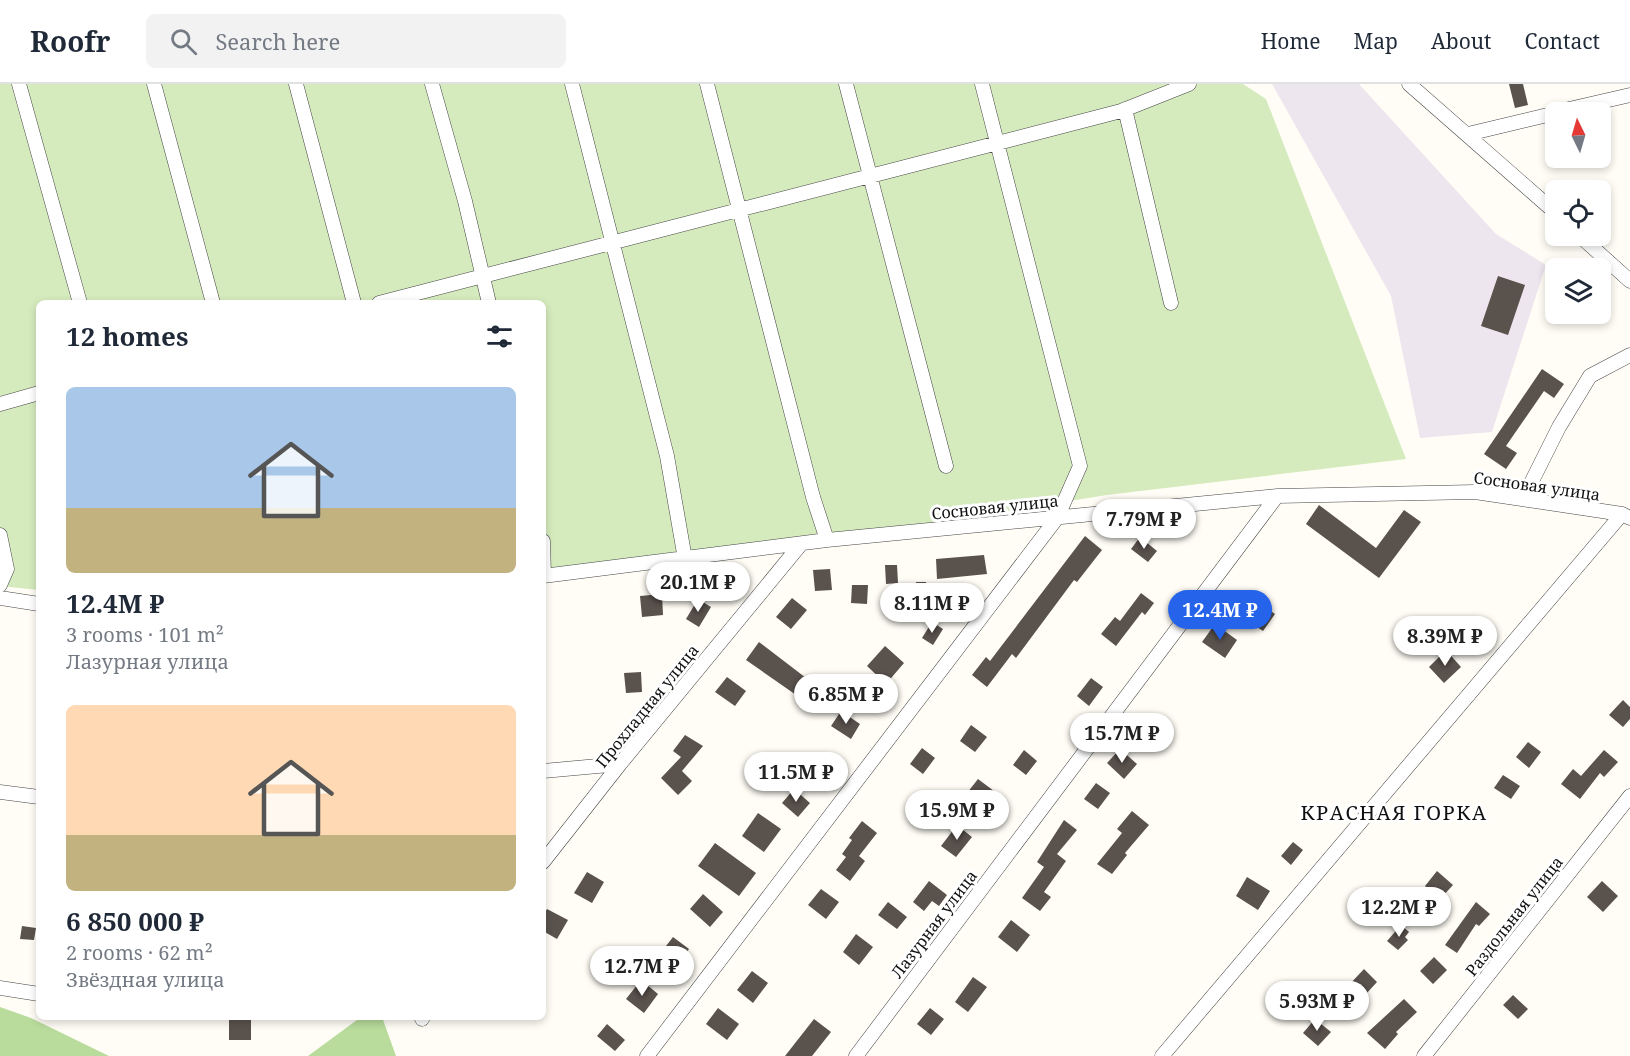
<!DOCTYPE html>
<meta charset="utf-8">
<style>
:root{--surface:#fff;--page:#f2f2f3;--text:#1f2937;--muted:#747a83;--line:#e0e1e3;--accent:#2563eb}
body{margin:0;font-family:"Noto Serif",serif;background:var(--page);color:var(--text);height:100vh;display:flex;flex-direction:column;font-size:22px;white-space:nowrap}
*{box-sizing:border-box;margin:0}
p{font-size:20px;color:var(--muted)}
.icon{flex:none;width:33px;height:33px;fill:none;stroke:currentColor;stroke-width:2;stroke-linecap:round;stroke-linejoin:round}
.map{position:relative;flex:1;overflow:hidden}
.panel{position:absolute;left:36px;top:216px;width:510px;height:720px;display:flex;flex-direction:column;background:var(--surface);border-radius:9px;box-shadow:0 3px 9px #0003}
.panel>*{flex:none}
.needle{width:39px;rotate:355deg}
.fabs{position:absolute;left:1545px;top:18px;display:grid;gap:12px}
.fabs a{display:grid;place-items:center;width:66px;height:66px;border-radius:9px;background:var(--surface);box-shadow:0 3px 9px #0003;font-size:30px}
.price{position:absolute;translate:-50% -51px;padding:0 14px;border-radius:21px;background:#fff;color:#222;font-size:20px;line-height:39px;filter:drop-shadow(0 2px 3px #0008)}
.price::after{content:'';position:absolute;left:50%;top:36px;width:18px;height:14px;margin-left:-9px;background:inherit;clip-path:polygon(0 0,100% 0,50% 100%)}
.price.selected{background:var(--accent);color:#fff}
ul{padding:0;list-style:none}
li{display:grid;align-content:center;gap:12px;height:318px;padding:0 30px}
li span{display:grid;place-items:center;height:186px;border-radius:9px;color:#555}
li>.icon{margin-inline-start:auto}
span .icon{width:108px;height:108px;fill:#fffc;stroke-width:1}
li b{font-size:26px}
h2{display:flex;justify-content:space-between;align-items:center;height:72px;padding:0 30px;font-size:26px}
header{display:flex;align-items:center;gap:36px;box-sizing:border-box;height:84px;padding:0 30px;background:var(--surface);border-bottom:2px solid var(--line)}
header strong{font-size:28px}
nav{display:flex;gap:33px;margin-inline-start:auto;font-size:21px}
.search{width:420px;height:54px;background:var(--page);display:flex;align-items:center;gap:15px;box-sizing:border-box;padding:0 21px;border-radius:9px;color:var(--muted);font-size:22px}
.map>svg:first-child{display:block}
.industrial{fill:#eee6ef}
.green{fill:#d5ebbd}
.forest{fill:#b9dc9c}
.building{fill:#5a524d}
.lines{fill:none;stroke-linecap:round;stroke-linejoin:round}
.minor-casing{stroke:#444;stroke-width:15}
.minor{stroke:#fff;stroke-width:14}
.labels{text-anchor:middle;stroke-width:6;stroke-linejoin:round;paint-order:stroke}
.street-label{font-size:16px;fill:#111;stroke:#fff}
.quarter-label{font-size:20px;letter-spacing:1.5px;fill:#111;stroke:#fff}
</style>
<header>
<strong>Roofr</strong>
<div class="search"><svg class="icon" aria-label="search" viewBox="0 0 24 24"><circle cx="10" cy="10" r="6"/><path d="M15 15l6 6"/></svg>Search here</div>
<nav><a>Home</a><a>Map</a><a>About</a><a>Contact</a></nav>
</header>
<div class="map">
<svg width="1630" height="972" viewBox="0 0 1630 972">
<rect width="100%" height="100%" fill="#fffdf5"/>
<path class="industrial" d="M 1272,0 L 1359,0 L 1496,150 L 1546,181 L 1492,348 L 1420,354 L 1391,212 Z"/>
<path class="green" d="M 0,0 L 1243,0 L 1266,15 L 1406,375 L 1107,411 L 801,460 L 543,486 L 543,219 L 39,219 L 39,506 L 0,502 Z"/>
<path class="forest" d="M 0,923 L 31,934 L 109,972 L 0,972 Z
M 361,933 L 382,933 L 396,972 L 308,972 Z"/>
<path class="building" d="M 1509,0 L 1523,0 L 1528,21 L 1515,24 Z
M 1498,192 L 1525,201 L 1508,251 L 1481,242 Z
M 1542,285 L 1564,300 L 1554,314 L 1544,307 L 1506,362 L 1517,369 L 1506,385 L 1484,370 Z
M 1319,421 L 1376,464 L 1404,426 L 1421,438 L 1379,494 L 1306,440 Z
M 1085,452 L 1102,466 L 1077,498 L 1074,496 L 1016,574 L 1012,570 L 987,603 L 972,591 L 986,573 L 990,577 Z
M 1140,453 L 1157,467 L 1148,478 L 1131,465 Z
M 984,471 L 987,490 L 937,495 L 936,475 Z
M 885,481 L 897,481 L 898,499 L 886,500 Z
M 830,485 L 832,506 L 815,507 L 813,486 Z
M 916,498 L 926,498 L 927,517 L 917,518 Z
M 852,501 L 868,501 L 867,520 L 851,519 Z
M 1141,509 L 1154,519 L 1145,531 L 1142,528 L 1116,562 L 1101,550 L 1115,533 L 1120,537 Z
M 662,510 L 663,531 L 642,533 L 640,512 Z
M 1248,511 L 1275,530 L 1263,547 L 1236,529 Z
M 792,514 L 807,526 L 791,545 L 776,533 Z
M 698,515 L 711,523 L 699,543 L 686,535 Z
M 932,538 L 943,545 L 933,561 L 922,554 Z
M 1215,540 L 1237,556 L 1225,574 L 1202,558 Z
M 759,558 L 810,597 L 799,613 L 746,576 Z
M 885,562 L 904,579 L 886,600 L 867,582 Z
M 1446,566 L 1461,583 L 1444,599 L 1429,583 Z
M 641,588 L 642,608 L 626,609 L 624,589 Z
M 727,593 L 746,607 L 735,622 L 715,608 Z
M 1091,594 L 1103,603 L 1089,622 L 1077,612 Z
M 1623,616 L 1630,623 L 1630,635 L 1623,643 L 1609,631 Z
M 841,627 L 860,640 L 851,655 L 831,642 Z
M 1152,631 L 1171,647 L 1153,668 L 1134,652 Z
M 971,641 L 987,653 L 975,668 L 960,657 Z
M 685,651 L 703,662 L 682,687 L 692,697 L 678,711 L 661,694 L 681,673 L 673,667 Z
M 1528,658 L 1541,668 L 1529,684 L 1516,673 Z
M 922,664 L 935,674 L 923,690 L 910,680 Z
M 1120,665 L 1137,680 L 1124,695 L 1107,679 Z
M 1024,666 L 1037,677 L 1026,691 L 1013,681 Z
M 1604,666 L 1618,678 L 1604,693 L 1600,689 L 1580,715 L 1561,700 L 1573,685 L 1581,692 Z
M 1503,691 L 1520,702 L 1511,715 L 1494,704 Z
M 978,695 L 994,707 L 976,731 L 960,718 Z
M 1096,699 L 1110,709 L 1098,725 L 1084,715 Z
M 794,705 L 810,719 L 798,733 L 782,719 Z
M 1132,727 L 1149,741 L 1125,769 L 1127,771 L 1112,790 L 1097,780 L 1122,749 L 1117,745 Z
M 758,729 L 781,745 L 764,768 L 742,752 Z
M 1064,736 L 1077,746 L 1057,770 L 1066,777 L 1044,808 L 1051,813 L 1040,827 L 1022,814 L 1044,783 L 1037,778 Z
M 862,737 L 877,749 L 859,772 L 865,777 L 850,797 L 836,786 L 846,773 L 842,770 L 852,756 L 849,754 Z
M 957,741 L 972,753 L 956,773 L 941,762 Z
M 1293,758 L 1303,766 L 1291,781 L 1281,772 Z
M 715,759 L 756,789 L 739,812 L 698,782 Z
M 1437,787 L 1453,801 L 1416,841 L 1407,835 L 1409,833 L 1405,829 L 1428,805 L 1425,802 Z
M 587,788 L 604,798 L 592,819 L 574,809 Z
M 1247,793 L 1270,807 L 1258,826 L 1236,812 Z
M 929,797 L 947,811 L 939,822 L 932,817 L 924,827 L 913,818 Z
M 1602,797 L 1618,812 L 1603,828 L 1587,813 Z
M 821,805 L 839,818 L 826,835 L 808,821 Z
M 703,810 L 723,828 L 710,843 L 690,825 Z
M 888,818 L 907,833 L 897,845 L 878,831 Z
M 1476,818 L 1490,830 L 1479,842 L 1476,840 L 1457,869 L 1445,861 Z
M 547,825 L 568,836 L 557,855 L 543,847 L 543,832 Z
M 1011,836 L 1030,851 L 1017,868 L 998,853 Z
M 1401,841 L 1409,848 L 1405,853 L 1408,856 L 1398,866 L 1387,857 Z
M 22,842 L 36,844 L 34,856 L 20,855 Z
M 856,850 L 873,863 L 859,881 L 843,868 Z
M 673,853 L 689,865 L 675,884 L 659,871 Z
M 1434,873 L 1447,886 L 1433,900 L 1420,887 Z
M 1364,885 L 1377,898 L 1344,934 L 1330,921 Z
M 752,887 L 768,899 L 753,919 L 737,906 Z
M 973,893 L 987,903 L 968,928 L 955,918 Z
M 641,896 L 658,910 L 644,929 L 626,915 Z
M 1513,911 L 1528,925 L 1518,935 L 1503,921 Z
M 1404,915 L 1417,928 L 1396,948 L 1398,950 L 1385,965 L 1367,949 Z
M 718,924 L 739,940 L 727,956 L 706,940 Z
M 930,924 L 944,935 L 931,951 L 917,940 Z
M 229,933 L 251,933 L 251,956 L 229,956 Z
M 814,935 L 831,948 L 812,972 L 785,972 Z
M 1315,935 L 1331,948 L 1318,962 L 1303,949 Z
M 607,940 L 625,956 L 615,967 L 597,952 Z"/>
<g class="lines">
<g class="minor-casing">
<path id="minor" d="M 19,0 L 80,219
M 154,0 L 213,219
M 296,0 L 354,219
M 432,0 L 465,117 L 489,219
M 572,0 L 667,372 L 685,475
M 707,0 L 813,413 L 827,456
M 846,0 L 946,382
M 1409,0 L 1556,129
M 1125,25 L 1171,219
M 1556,28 L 1630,11
M 1468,50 L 1556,29
M 1580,152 L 1630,197
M 379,219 L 1121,27 L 1189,0
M 0,320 L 39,309
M 1523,415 L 1559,343 L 1590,292 L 1630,271
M 0,451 L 7,485 L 0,501
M 543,457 L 544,492
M 543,492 L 827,456 L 1277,412 L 1475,408 L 1622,430 L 1630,434
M 0,514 L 39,520
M 543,687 L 620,680
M 0,708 L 39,713
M 543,778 L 620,680 L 801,460
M 0,904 L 39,910
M 422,935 L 423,933
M 647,972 L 1057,434 L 1080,382 L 982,0
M 856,972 L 1277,412
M 1162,972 L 1622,430
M 1424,972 L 1630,712"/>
</g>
<use href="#minor" class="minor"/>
</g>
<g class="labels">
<g class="street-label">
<text transform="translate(1537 402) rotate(8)" y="6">Сосновая улица</text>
<text transform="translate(995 423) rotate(-6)" y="6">Сосновая улица</text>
<text transform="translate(647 622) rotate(-51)" y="6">Прохладная улица</text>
<text transform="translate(1514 832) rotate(-52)" y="6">Раздольная улица</text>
<text transform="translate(934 840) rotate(-53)" y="6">Лазурная улица</text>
</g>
<g class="quarter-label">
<text x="1394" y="736">КРАСНАЯ ГОРКА</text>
</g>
</g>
</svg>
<div class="fabs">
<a><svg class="needle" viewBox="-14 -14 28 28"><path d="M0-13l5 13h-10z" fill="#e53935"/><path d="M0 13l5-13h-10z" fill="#747a83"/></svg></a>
<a><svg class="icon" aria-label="locate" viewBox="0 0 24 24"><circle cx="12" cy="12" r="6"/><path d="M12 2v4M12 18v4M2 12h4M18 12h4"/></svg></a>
<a><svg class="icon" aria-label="layers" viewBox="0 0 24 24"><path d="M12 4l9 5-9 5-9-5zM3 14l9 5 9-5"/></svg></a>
</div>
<b class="price" style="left:1144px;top:466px">7.79M ₽</b>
<b class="price" style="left:698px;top:529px">20.1M ₽</b>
<b class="price" style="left:932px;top:550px">8.11M ₽</b>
<b class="price selected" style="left:1220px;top:557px">12.4M ₽</b>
<b class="price" style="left:1445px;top:583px">8.39M ₽</b>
<b class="price" style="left:846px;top:641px">6.85M ₽</b>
<b class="price" style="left:1122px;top:680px">15.7M ₽</b>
<b class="price" style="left:796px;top:719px">11.5M ₽</b>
<b class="price" style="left:957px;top:757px">15.9M ₽</b>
<b class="price" style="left:1399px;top:854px">12.2M ₽</b>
<b class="price" style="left:642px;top:913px">12.7M ₽</b>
<b class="price" style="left:1317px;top:948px">5.93M ₽</b>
<section class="panel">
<h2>12 homes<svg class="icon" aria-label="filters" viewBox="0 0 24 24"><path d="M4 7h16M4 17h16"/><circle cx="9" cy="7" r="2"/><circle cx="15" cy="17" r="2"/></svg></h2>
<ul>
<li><span style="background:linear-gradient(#a9c7e8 65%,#c2b280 0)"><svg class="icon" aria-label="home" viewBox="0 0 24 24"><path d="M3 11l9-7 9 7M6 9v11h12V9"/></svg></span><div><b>12.4M ₽</b><p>3 rooms · 101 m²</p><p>Лазурная улица</p></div></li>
<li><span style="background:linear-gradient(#ffd9b3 70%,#c2b280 0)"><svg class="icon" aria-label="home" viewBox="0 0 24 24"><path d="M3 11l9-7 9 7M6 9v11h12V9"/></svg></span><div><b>6 850 000 ₽</b><p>2 rooms · 62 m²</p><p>Звёздная улица</p></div></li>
</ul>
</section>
</div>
